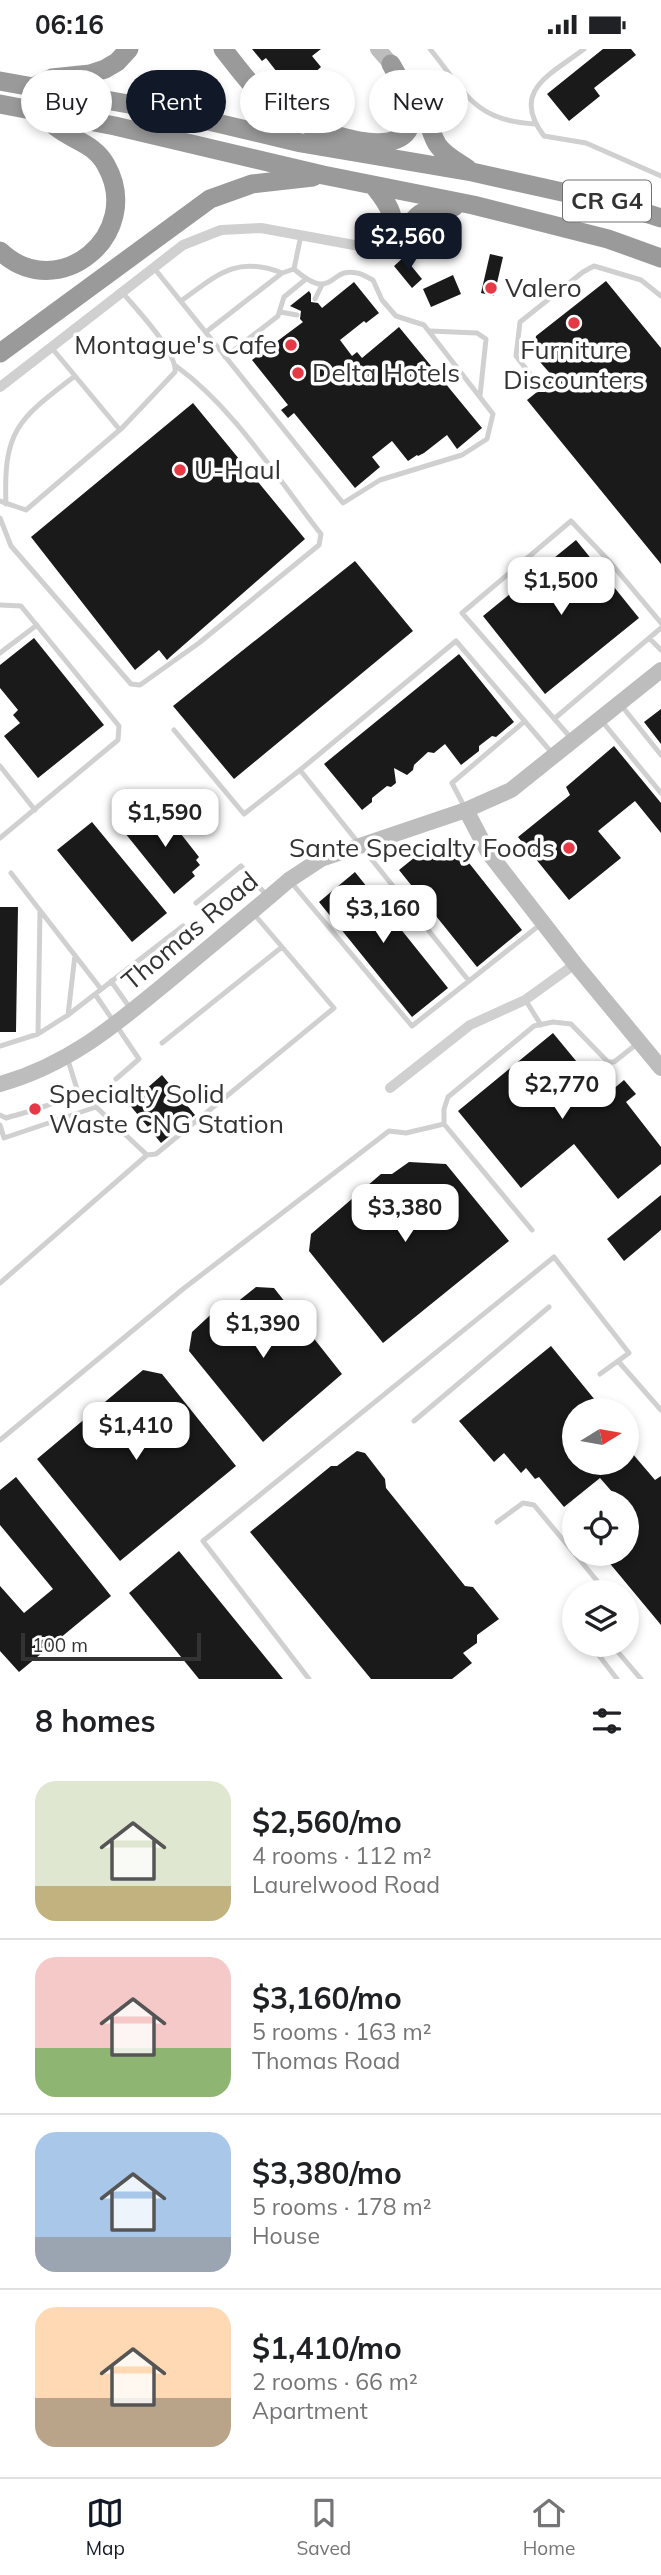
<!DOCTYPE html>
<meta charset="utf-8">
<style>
:root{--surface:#fff;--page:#f6f6f6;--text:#202124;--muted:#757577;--line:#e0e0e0;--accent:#111827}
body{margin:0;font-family:Mulish,sans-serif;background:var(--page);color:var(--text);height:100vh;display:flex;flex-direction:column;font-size:26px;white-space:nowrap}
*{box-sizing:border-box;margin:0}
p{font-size:23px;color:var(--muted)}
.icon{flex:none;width:38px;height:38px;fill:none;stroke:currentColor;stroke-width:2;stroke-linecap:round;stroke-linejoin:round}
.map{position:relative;height:1630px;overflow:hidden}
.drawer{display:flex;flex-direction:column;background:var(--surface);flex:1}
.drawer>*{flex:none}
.hud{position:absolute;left:21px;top:21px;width:620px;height:63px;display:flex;gap:14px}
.needle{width:46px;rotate:79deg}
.tools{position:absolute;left:562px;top:1349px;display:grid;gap:14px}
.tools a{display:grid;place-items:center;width:77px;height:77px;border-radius:50%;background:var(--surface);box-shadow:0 4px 10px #0003;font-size:35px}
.scale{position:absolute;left:21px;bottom:18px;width:180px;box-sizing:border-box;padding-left:7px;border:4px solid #333;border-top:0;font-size:19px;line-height:24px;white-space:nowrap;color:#333;-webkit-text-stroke:5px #fff;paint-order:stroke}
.price{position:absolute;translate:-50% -60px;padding:0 16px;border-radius:14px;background:#fff;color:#222;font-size:23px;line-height:46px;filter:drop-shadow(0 2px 4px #0008)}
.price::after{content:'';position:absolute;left:50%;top:42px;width:21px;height:16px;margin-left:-10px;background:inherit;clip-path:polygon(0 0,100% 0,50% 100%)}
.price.active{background:var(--accent);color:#fff}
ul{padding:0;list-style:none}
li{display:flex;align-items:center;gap:21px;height:175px;padding:0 35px}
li+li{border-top:2px solid var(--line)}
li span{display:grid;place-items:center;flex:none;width:196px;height:140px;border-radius:21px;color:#555}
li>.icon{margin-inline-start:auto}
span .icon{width:84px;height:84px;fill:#fffc;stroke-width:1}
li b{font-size:30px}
h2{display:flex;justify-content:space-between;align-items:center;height:84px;padding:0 35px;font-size:30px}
.chip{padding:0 24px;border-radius:32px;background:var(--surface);box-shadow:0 4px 10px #0003;font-size:24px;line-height:63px}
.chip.active{background:var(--accent);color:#fff}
.status{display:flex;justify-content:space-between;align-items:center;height:49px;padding:0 35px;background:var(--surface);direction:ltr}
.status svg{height:19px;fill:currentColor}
.dock{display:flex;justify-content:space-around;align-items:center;height:98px;border-top:2px solid var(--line);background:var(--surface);font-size:19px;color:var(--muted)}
.dock a{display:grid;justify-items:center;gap:4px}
.dock .active{color:var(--accent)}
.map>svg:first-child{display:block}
.building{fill:#1a1a1a}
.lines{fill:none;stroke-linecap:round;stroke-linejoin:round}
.lane{stroke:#d0d0d0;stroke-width:5}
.street{stroke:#d0d0d0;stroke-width:10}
.secondary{stroke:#bdbdbd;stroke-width:16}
.highway{stroke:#9a9a9a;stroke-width:19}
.poi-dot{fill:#e63946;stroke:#fff;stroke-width:2.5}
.labels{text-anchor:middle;stroke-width:7;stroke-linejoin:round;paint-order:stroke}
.shield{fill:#fff;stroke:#707070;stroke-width:2}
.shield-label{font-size:24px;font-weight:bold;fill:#333}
.poi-label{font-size:26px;fill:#333;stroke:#fff;text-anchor:start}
.street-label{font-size:26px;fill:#333;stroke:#fff}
</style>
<div class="status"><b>06:16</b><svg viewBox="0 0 49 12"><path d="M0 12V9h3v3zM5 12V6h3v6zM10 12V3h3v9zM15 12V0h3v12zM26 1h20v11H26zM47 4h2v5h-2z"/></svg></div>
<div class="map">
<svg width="661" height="1630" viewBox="0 0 661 1630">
<rect width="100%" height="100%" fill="#fff"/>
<path class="building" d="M 252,0 L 321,0 L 312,7 L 321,18 L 296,40 L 287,29 L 284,32 L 266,9 L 262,12 Z
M 603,0 L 631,0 L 636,6 L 594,39 L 600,47 L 569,72 L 547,45 Z
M 490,205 L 503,208 L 494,247 L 481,244 Z
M 404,208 L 422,230 L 412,239 L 394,217 Z
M 453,226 L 461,245 L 431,258 L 423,240 Z
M 606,232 L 661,299 L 661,515 L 527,351 L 537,343 L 545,343 L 545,336 L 554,329 L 533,305 L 536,287 Z
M 354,233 L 379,264 L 366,274 L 364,272 L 340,291 L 352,307 L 357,303 L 362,309 L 399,278 L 482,379 L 457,400 L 447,386 L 424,404 L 418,407 L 417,406 L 408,412 L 392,392 L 372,408 L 380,418 L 355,439 L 294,364 L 288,369 L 281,361 L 288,356 L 252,311 L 303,273 L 300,270 L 301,262 L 290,257 L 309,242 L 311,245 L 311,253 L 318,254 L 322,259 Z
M 193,354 L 305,490 L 170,608 L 167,611 L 159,601 L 135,621 L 31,488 Z
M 576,491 L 639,569 L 545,645 L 483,567 Z
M 355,512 L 413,582 L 234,730 L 173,657 Z
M 34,589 L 104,676 L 38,729 L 4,687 L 20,674 L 13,666 L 18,661 L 0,639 L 0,616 Z
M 459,605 L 514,673 L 496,688 L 492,687 L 479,697 L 479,702 L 461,716 L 445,695 L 434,704 L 428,703 L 414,716 L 413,721 L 407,726 L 394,719 L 396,734 L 391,738 L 387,737 L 372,749 L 372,753 L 362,761 L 324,715 Z
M 661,660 L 661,695 L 644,673 Z
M 614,697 L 661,754 L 661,784 L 635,752 L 598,782 L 621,809 L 569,851 L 518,788 L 570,746 L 566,738 Z
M 159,757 L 199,808 L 196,811 L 200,816 L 192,823 L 195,827 L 174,845 L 125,784 Z
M 92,773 L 167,864 L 132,893 L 57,801 Z
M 454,795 L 522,881 L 477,918 L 399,821 L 425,800 L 434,811 Z
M 355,823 L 448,939 L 412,968 L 319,853 Z
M 0,858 L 18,858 L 16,983 L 0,983 Z
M 553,984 L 605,1047 L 624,1031 L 636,1045 L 626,1053 L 661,1098 L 661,1115 L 618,1150 L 574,1095 L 521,1139 L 458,1062 Z
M 162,1026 L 195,1066 L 161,1094 L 129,1055 Z
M 409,1113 L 446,1115 L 509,1192 L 383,1294 L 309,1202 L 311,1185 L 381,1125 L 392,1125 Z
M 661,1146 L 661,1181 L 624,1212 L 607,1190 Z
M 256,1238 L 274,1239 L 342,1325 L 263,1393 L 189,1302 L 192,1283 L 220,1257 L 231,1258 Z
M 551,1297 L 604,1362 L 574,1362 L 574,1414 L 626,1414 L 626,1397 L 655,1431 L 661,1427 L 661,1576 L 602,1505 L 626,1505 L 626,1452 L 620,1452 L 600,1429 L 564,1458 L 539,1428 L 535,1430 L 526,1419 L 521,1424 L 504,1404 L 494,1413 L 459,1372 Z
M 143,1321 L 162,1325 L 236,1417 L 120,1512 L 37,1410 Z
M 357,1402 L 365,1404 L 385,1430 L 386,1439 L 465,1537 L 473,1538 L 499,1570 L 477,1586 L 477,1594 L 463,1604 L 472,1614 L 452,1630 L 371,1630 L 250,1483 L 331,1417 L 337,1417 Z
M 16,1428 L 111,1547 L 19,1623 L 0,1602 L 0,1537 L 24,1564 L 53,1540 L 0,1476 L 0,1441 Z
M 179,1502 L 283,1630 L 199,1630 L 129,1544 Z"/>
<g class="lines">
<path class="lane" d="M 430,0 C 465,43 474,72 535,75
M 584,0 C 550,26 510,42 544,87 L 586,94 L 661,127
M 154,219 L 343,454 L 380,431 L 462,406 L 487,390 L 493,365 L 424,276 L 396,267 L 382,251 L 373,231 C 368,229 363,225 357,224 C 329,217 334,255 294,220
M 315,250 L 322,236
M 181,252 C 217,226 236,206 282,224
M 280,263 L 297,266
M 430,282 L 477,284 L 486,290 L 480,347
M 206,283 L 282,224 L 294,220 L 301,186
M 51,298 L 120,381
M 225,308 L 278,267 L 284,248 L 306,230
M 541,339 L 516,307 L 520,273 L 583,223 L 594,217 L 641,231 L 661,247
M 0,452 L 26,461 L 122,379 L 175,323 C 177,302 136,260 122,243
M 6,455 C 3,380 19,370 75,327
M 0,469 L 11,497 L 131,635 L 140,636 L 199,594 L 319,496 L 321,485 C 276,428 235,360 176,317
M 0,556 L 21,557 L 119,677 L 118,691 L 0,789
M 649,589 L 661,601
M 0,604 L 37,576
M 621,656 L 661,706
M 554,670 L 661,579
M 601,671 L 661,744
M 174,681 L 244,765 L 300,721
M 571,689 L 462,564 L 571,472 L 610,513 L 661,574
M 0,717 L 35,761
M 464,757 L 452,734 L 525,672
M 11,824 L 101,940
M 290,832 L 412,977 L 469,932 L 300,721 L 456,592 L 552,704
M 196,854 L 241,817 L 268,848
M 111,932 L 130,959
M 469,932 L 541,875
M 95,945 L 139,1010 L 116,1030
M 526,952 L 541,976
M 68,966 L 75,906
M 38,985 L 40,862
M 162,994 L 282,898
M 0,997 L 38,985 L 68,966 L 183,877
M 77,1040 L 147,1106 L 156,1105 L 334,959 L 254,865
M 0,1066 L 6,1069 C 30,1062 57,1056 77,1040 L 67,1008
M 444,1075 L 444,1060 L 448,1048 L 534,977 L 553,973 L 571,975 L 608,1013 L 614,1013 L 638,994
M 0,1076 L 4,1089 L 96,1058
M 0,1234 L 147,1106
M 618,1312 L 661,1361
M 414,1372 L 549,1258
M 0,1391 L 183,1240 L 389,1082 L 406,1084 L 444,1075 L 532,1181
M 497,1473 L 523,1454 L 534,1456 L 574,1504
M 575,1505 L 607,1544
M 574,1570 L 571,1572 L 571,1582 L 574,1586
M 591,1596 L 617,1630
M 612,1596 L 641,1630
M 309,1630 L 203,1492 L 554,1208 L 629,1304 L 600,1325"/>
<path class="street" d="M 0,338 L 183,196 L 221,181 L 261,179 L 365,198
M 390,1039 L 470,976 L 525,951 L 575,915"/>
<path class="secondary" d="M 378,0 L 391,15
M 466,761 L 488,803 L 575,915 L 661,1019
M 0,1035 C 72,1015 121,971 177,925 C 214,894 252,863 289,831 L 321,810 L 466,761 L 511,741 L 661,621"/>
<path class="highway" d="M 223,0 C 242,24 260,50 287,66 C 312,80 411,121 412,65 C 412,48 399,30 391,15
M 0,32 L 162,61 L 301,94 L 472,123 L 621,156 L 661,169
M 410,32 C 428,50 425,75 437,95 C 444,106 458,113 468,120
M 35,37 L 52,29 L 90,25 L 105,20 L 117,13 L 129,0
M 0,55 L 115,77 L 323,126 L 473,156 L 608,190 L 661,209
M 365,198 L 391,200 C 404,191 408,173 420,165 C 429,159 444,159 454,158
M 366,198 C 405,182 395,163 373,136
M 0,202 C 58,257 145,185 106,116 C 94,94 73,92 56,78 C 50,74 46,67 41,62
M 0,304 L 210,150 L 252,135 L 313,128"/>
</g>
<g class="poi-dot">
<circle cx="491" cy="239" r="7"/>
<circle cx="574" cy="274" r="7"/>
<circle cx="291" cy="296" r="7"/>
<circle cx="298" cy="324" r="7"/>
<circle cx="180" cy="421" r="7"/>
<circle cx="569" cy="799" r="7"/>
<circle cx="35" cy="1060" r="7"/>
</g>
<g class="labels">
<rect class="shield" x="563" y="131.5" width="88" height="41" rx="5"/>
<g class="shield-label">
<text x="607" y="160">CR G4</text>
</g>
<g class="poi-label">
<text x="505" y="248">Valero</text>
<text x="277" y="305" text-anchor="end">Montague's Cafe</text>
<text x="574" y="310" text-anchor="middle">Furniture<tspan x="574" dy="30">Discounters</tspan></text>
<text x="312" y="333">Delta Hotels</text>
<text x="194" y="430">U-Haul</text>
<text x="555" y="808" text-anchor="end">Sante Specialty Foods</text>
<text x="49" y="1054">Specialty Solid<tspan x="49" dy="30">Waste CNG Station</tspan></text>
</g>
<g class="street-label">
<text transform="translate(190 882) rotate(-40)" y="9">Thomas Road</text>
</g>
</g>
</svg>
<div class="tools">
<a><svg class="needle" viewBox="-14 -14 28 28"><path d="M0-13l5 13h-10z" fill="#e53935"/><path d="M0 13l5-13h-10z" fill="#757577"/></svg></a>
<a><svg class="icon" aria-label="locate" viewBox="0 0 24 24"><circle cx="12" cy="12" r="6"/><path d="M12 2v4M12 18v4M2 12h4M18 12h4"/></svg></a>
<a><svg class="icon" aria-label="layers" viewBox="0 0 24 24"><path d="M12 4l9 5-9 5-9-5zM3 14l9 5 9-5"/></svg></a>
</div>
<div class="scale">100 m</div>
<b class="price active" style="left:408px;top:224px">$2,560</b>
<b class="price" style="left:561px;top:568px">$1,500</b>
<b class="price" style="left:165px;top:800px">$1,590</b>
<b class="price" style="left:383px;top:896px">$3,160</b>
<b class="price" style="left:562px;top:1072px">$2,770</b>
<b class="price" style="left:405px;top:1195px">$3,380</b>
<b class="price" style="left:263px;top:1311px">$1,390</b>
<b class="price" style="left:136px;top:1413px">$1,410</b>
<div class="hud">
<a class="chip">Buy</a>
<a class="chip active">Rent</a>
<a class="chip">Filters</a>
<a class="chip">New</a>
</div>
</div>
<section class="drawer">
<h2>8 homes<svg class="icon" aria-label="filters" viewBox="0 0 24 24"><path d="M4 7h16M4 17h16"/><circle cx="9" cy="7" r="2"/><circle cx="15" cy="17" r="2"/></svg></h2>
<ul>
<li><span style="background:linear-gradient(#dfe7d0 75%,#c2b280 0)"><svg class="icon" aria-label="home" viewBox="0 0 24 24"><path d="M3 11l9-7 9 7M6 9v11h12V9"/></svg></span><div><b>$2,560/mo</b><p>4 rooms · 112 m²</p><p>Laurelwood Road</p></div></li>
<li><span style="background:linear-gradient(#f6c9c9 65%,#8fb573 0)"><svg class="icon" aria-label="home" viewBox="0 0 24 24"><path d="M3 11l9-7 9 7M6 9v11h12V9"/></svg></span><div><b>$3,160/mo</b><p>5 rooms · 163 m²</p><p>Thomas Road</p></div></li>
<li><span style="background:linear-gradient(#a9c7e8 75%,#9aa5b1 0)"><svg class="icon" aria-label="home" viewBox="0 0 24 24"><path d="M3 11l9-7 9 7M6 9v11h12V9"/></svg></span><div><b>$3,380/mo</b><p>5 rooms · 178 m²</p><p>House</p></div></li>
<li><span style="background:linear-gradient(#ffd9b3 65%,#b9a48a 0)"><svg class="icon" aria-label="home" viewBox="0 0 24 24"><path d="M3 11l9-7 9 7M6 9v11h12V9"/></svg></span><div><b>$1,410/mo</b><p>2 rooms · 66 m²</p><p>Apartment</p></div></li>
</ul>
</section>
<nav class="dock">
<a class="active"><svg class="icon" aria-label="map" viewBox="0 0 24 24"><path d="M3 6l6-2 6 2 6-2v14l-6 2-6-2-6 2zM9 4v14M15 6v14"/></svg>Map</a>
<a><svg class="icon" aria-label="saved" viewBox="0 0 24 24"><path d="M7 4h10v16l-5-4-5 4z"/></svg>Saved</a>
<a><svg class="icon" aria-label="home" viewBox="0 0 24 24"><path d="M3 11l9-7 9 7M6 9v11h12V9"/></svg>Home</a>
</nav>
